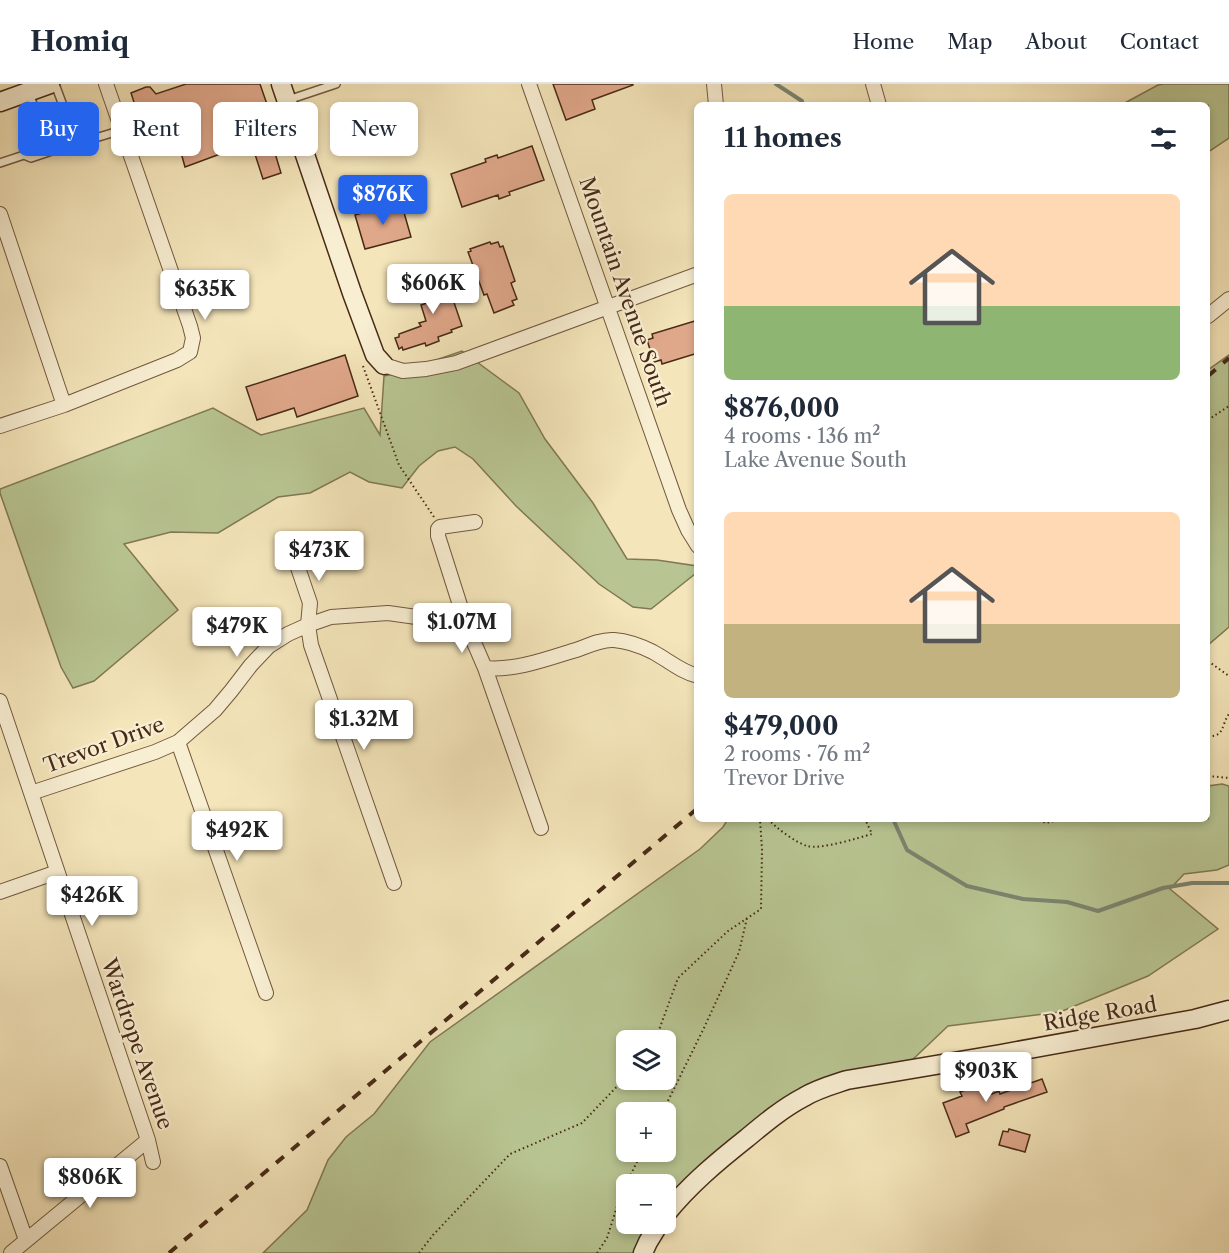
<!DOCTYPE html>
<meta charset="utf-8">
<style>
:root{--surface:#fff;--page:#f6f6f7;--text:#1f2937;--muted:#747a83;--line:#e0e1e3;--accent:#2563eb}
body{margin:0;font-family:"Libre Caslon Text",serif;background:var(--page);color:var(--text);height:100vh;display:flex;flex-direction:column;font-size:22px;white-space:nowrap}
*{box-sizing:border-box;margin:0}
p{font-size:20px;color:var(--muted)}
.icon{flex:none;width:33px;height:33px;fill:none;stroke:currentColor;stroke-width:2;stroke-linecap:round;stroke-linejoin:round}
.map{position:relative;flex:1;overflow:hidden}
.side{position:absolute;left:694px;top:18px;width:516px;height:720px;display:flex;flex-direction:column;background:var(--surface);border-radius:9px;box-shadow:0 3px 9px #0003}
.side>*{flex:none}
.guide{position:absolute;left:18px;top:18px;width:570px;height:54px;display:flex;gap:12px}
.tools{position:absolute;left:616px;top:946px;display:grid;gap:12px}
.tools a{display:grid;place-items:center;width:60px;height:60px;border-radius:9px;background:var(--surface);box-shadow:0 3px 9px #0003;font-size:30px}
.price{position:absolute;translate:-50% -51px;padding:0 14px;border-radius:6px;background:#fff;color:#222;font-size:20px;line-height:39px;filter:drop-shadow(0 2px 3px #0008)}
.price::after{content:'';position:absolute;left:50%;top:36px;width:18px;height:14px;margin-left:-9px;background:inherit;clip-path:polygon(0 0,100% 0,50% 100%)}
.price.on{background:var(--accent);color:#fff}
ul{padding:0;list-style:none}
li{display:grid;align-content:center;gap:12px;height:318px;padding:0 30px}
li span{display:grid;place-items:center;height:186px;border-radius:9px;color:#555}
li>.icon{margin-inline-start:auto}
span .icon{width:108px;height:108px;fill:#fffc;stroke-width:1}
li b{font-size:26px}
h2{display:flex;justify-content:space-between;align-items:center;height:72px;padding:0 30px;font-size:26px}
.tag{padding:0 21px;border-radius:9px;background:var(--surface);box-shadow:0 3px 9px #0003;font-size:21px;line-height:54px}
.tag.on{background:var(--accent);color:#fff}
header{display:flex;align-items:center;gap:36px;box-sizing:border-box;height:84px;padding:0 30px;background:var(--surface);border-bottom:2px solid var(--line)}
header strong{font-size:28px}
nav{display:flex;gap:33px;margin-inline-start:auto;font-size:21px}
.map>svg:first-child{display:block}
.green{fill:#b8c592;stroke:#807854;stroke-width:1.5;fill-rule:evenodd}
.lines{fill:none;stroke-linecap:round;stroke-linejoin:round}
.stream{stroke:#7b846f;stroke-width:4}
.building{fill:#e0a88b;stroke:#472a17;stroke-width:1.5}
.lane-casing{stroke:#725940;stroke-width:10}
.street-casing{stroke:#725940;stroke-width:16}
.secondary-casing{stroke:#472a17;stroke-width:21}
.path{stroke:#472a17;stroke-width:2;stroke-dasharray:1.5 3;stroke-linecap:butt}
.lane{stroke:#f8eed2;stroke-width:7}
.street{stroke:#f8eed2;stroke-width:14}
.secondary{stroke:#f8eed2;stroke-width:18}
.rail{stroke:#472a17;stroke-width:4;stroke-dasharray:10 10;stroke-linecap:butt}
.labels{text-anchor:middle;stroke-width:4.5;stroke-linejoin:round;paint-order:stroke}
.street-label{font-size:21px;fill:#472a17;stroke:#f8eed2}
</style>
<header>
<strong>Homiq</strong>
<nav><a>Home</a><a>Map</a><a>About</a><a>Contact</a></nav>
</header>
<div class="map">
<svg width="1229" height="1169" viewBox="0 0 1229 1169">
<rect width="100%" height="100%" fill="#f4e5ba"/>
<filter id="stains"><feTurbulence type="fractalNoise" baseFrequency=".00333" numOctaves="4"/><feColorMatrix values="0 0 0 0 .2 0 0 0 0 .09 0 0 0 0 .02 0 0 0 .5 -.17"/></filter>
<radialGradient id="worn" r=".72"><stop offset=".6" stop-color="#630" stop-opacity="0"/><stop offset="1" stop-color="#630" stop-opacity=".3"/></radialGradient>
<path class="green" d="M 1164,0 L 1229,0 L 1229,54 L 1208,68 L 1208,21 L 1121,21 L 1158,1 Z
M 462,267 L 519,309 L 545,355 L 593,419 L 627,475 L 657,476 L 697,482 L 697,493 L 695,490 L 651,525 L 633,523 L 599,500 L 516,422 L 473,375 L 455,363 L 438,367 L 419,382 L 402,404 L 369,398 L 350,388 L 310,409 L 278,413 L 218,449 L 171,448 L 124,460 L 178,526 L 94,597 L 73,604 L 61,583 L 0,409 L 0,405 L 213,324 L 261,351 L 364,324 L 380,351 L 384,292 L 398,289 Z
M 1229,271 L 1229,543 L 1208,561 L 1208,286 Z
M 1222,700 L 1229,702 L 1229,781 L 1217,786 L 1184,790 L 1170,805 L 1218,845 L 1148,892 L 1060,928 L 948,942 L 910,978 L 786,1014 L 699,1082 L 666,1119 L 666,1101 L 627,1101 L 627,1140 L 648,1140 L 645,1143 L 635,1169 L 263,1169 L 307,1126 L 328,1076 L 346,1053 L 374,1030 L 430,958 L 700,765 L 723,743 L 728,735 L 1208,735 L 1208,702 ZM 627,957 L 666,957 L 666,996 L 627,996 ZM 627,1029 L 666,1029 L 666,1068 L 627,1068 Z"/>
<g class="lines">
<path class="stream" d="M 776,0 L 802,17 L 802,21
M 893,735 L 907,766 L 925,777 L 967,802 L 1023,815 L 1067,818 L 1098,827 L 1163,804 L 1192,799 L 1229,799"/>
</g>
<path class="building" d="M 186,0 L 260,0 L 270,29 L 224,45 L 231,66 L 185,83 L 180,65 L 171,70 L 167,63 L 159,67 L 152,59 L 148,61 L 131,9 L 146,3 L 150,3 L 156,10 Z
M 553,0 L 633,0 L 633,1 L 592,16 L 595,25 L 566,36 Z
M 271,56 L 281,89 L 263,95 L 252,61 Z
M 532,62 L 544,96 L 509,108 L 510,111 L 499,115 L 498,111 L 462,123 L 451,90 L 486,78 L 485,75 L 497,71 L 498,74 Z
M 401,118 L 411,153 L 365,165 L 355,131 Z
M 490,158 L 491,160 L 498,158 L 500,163 L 503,162 L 515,197 L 511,199 L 517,215 L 512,217 L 514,221 L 494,229 L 487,210 L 484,211 L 468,168 L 471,167 L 470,165 Z
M 444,189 L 462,242 L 451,246 L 452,248 L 438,253 L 439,257 L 426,262 L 425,259 L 403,266 L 402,263 L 399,265 L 395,254 L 399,253 L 399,250 L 421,242 L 419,239 L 426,237 L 421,221 L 427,219 L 419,198 Z
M 698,236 L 698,269 L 662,280 L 661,276 L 654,278 L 647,256 L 653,254 L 652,250 Z
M 345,271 L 358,312 L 297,333 L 294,324 L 257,336 L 246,303 Z
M 1042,995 L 1047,1008 L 1004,1023 L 1004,1025 L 966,1040 L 969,1048 L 956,1053 L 943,1019 L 962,1012 L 960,1008 L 988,998 L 992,1010 L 999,1007 L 1000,1010 Z
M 1009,1045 L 1030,1051 L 1025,1068 L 999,1061 L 1003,1047 L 1008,1048 Z"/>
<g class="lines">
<g class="lane-casing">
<path id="lane" d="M 55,0 L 77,59
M 29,10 L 52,67 L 122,46
M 288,16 L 336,0
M 0,79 L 24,71 L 31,74 L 52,67"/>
</g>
<g class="street-casing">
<path id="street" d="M 529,0 L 679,426 L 688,446 L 698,462
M 714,0 L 716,21
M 873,0 L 879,21
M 0,130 L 64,321
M 1208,232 L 1229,215
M 384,281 L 403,287 L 426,285 L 456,279 L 698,190
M 0,342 L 64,321 L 177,276 L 190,268 L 193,254 L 190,242 L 106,0
M 475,438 L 440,443 L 438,445 L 438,452 L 466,540 L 485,584 L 541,744
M 290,460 L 310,519 L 308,541 L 311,561 L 394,799
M 485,584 C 517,587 549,574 579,565 C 589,561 603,555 614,556 C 628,557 641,562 653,568 C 668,576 681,588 698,592
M 0,617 L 148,1056 L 153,1078
M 178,658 L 266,909
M 31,709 L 155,668 L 178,658 L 215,626 L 231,607 L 251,581 L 269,562 L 288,550 L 308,541 L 331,533 L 388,529 L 466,540
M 0,808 L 57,788
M 0,1082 L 26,1156
M 11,1169 L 148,1056"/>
</g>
<g class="secondary-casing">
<path id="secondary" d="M 281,0 L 352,209 L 375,271 L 384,281
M 0,18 L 50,0
M 666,1130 C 689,1101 718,1077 747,1054 C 765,1039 783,1024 804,1013 C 817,1005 832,1001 847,996 L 1001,970 L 1195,935 L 1229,926
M 643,1169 L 648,1158 L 659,1140"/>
</g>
<path class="path" d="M 363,282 L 399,381 L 434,433
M 1208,336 L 1229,322
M 1208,577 L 1229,592
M 1208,652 C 1225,653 1221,641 1229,630
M 1208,692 L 1229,694
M 768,735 C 776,744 795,758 807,762 C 820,766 858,754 872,750 L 865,735
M 1040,735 L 1045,739 L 1064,735
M 655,957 L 678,894 L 728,847 L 761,825 L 762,766 L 760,735
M 662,1029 L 703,946 L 739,868 L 747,834
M 419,1169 L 433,1151 L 510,1070 L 582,1039 L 627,992
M 597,1169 L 607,1154 L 621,1110 L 642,1068"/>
<use href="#lane" class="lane"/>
<use href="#street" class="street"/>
<use href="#secondary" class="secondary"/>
<path class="rail" d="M 1208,292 L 1229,274
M 169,1169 L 698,724"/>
</g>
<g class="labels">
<g class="street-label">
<text transform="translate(625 208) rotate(71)" y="7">Mountain Avenue South</text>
<text transform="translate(104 661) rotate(-20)" y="7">Trevor Drive</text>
<text transform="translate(1100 930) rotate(-10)" y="7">Ridge Road</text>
<text transform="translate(137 960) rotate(71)" y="7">Wardrope Avenue</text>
</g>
</g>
<rect width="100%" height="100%" filter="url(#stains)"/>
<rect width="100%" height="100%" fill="url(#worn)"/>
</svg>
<div class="tools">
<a><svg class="icon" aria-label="layers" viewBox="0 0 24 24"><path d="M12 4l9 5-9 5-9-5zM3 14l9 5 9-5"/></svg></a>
<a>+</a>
<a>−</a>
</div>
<b class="price on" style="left:383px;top:142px">$876K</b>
<b class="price" style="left:433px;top:231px">$606K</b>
<b class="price" style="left:205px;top:237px">$635K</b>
<b class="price" style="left:319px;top:498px">$473K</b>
<b class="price" style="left:462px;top:570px">$1.07M</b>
<b class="price" style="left:237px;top:574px">$479K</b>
<b class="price" style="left:364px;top:667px">$1.32M</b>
<b class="price" style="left:237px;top:778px">$492K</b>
<b class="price" style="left:92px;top:843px">$426K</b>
<b class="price" style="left:986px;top:1019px">$903K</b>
<b class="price" style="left:90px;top:1125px">$806K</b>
<div class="guide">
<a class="tag on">Buy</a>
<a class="tag">Rent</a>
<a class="tag">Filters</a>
<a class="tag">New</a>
</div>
<section class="side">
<h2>11 homes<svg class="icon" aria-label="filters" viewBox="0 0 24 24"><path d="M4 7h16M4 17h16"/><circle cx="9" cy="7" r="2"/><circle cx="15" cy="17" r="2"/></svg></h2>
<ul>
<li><span style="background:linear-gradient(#ffd9b3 60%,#8fb573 0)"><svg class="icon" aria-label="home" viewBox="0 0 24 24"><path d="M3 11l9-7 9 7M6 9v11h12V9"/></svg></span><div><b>$876,000</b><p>4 rooms · 136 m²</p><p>Lake Avenue South</p></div></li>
<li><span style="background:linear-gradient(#ffd9b3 60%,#c2b280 0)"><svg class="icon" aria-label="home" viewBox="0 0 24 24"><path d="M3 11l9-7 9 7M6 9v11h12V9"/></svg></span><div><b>$479,000</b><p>2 rooms · 76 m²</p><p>Trevor Drive</p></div></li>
</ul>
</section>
</div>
